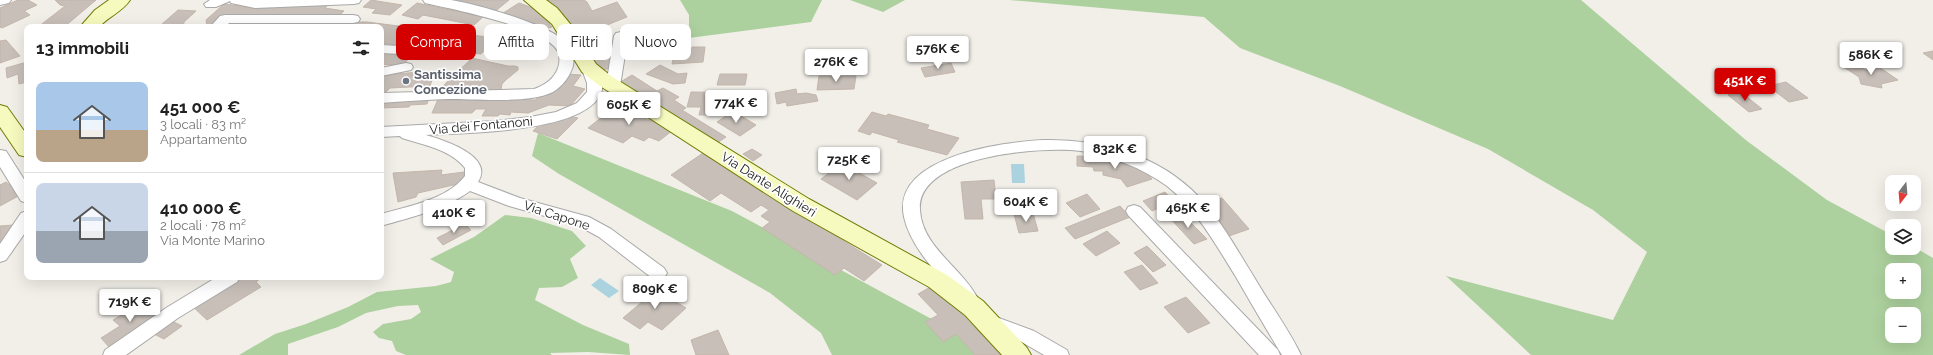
<!DOCTYPE html>
<html lang="it">
<meta charset="utf-8">
<style>
:root{--surface:#fff;--page:#f2f2f2;--text:#222;--muted:#767676;--line:#e0e0e0;--accent:#d40000}
body{margin:0;font-family:Raleway,sans-serif;background:var(--page);color:var(--text);height:100vh;display:flex;flex-direction:column;font-size:15px;white-space:nowrap}
*{box-sizing:border-box;margin:0}
p{font-size:13px;color:var(--muted)}
.icon{flex:none;width:22px;height:22px;fill:none;stroke:currentColor;stroke-width:2;stroke-linecap:round;stroke-linejoin:round}
.map{position:relative;flex:1;overflow:hidden}
.drawer{position:absolute;left:24px;top:24px;width:360px;height:256px;display:flex;flex-direction:column;background:var(--surface);border-radius:8px;box-shadow:0 4px 16px #0002}
.drawer>*{flex:none}
.top-card{position:absolute;left:396px;top:24px;width:380px;height:36px;display:flex;gap:8px}
.needle{width:26px;rotate:196deg}
.fabs{position:absolute;left:1885px;top:175px;display:grid;gap:8px}
.fabs a{display:grid;place-items:center;width:36px;height:36px;border-radius:8px;background:var(--surface);box-shadow:0 4px 16px #0002;font-size:20px}
.price{position:absolute;translate:-50% -34px;padding:0 9px;border-radius:4px;background:#fff;color:#222;font-size:13px;line-height:26px;filter:drop-shadow(0 1px 2px #0008)}
.price::after{content:'';position:absolute;left:50%;top:24px;width:12px;height:9px;margin-left:-6px;background:inherit;clip-path:polygon(0 0,100% 0,50% 100%)}
.price.selected{background:var(--accent);color:#fff}
ul{padding:0;list-style:none}
li{display:flex;align-items:center;gap:12px;height:100px;padding:0 12px}
li+li{border-top:1px solid var(--line)}
li span{display:grid;place-items:center;flex:none;width:112px;height:80px;border-radius:8px;color:#555}
li>.icon{margin-inline-start:auto}
span .icon{width:48px;height:48px;fill:#fffc;stroke-width:1}
li b{font-size:17px}
h2{display:flex;justify-content:space-between;align-items:center;height:48px;padding:0 12px;font-size:17px}
.chip{padding:0 14px;border-radius:8px;background:var(--surface);box-shadow:0 4px 16px #0002;font-size:14px;line-height:36px}
.chip.selected{background:var(--accent);color:#fff}
.map>svg:first-child{display:block}
.forest{fill:#add19e;fill-rule:evenodd}
.water{fill:#aad3df}
.building{fill:#c7bfb8;stroke:#c4b6ab}
.lines{fill:none;stroke-linecap:round;stroke-linejoin:round}
.street-casing{stroke:#a9a9a9;stroke-width:2}
.secondary-casing{stroke:#707d05;stroke-width:2}
.street{fill:#fff;fill-rule:evenodd}
.secondary{fill:#f7fabf;fill-rule:evenodd}
.worship-dot{fill:#6b7280;stroke:#fff;stroke-width:1.5}
.labels{text-anchor:middle;stroke-width:3.5;stroke-linejoin:round;paint-order:stroke}
.worship-label{font-size:13px;font-weight:bold;fill:#5b616d;stroke:#fff;text-anchor:start}
.street-label{font-size:13px;fill:#222;stroke:#fff}
</style>
<div class="map">
<svg width="1933" height="355" viewBox="0 0 1933 355">
<rect width="100%" height="100%" fill="#f2efe9"/>
<path class="forest" d="M 680,0 L 822,0 L 811,22 L 689,38 L 689,15 Z
M 850,0 L 905,0 L 883,12 Z
M 1009,0 L 1581,0 L 1747,141 L 1827,200 L 1892,235 L 1892,248 L 1914,247 L 1933,258 L 1933,355 L 1531,355 L 1446,276 L 1613,320 L 1647,252 L 1593,210 L 1488,149 L 1340,86 L 1240,48 L 1204,17 ZM 1892,270 L 1914,270 L 1914,292 L 1892,292 ZM 1892,314 L 1914,314 L 1914,336 L 1892,336 Z
M 538,133 L 732,211 L 963,336 L 979,355 L 832,355 L 821,333 L 770,293 L 559,174 L 532,156 Z
M 505,215 L 531,218 L 572,231 L 586,246 L 570,259 L 578,278 L 562,287 L 539,288 L 535,300 L 583,325 L 629,344 L 630,355 L 588,352 L 550,353 L 552,355 L 406,355 L 396,351 L 392,341 L 379,338 L 373,332 L 383,324 L 411,319 L 421,312 L 418,305 L 398,306 L 366,313 L 338,327 L 288,344 L 288,355 L 239,355 L 275,334 L 306,324 L 348,307 L 377,292 L 436,286 L 451,282 L 454,272 L 430,259 L 474,237 Z"/>
<path class="water" d="M 1011,164 L 1024,164 L 1025,183 L 1012,183 Z
M 600,278 L 619,291 L 609,298 L 591,285 Z"/>
<path class="building" d="M 18,0 L 28,0 L 37,5 L 24,11 L 30,15 L 2,28 L 0,27 L 0,8 Z
M 55,0 L 96,0 L 64,27 L 38,27 L 65,6 L 60,5 Z
M 371,0 L 402,5 L 390,15 L 372,13 L 376,9 L 363,7 Z
M 440,0 L 509,0 L 493,13 Z
M 544,0 L 584,0 L 587,2 L 592,11 L 617,2 L 627,17 L 602,27 L 612,39 L 606,40 L 609,44 L 612,44 L 614,52 L 610,68 L 600,71 L 594,65 L 588,51 L 569,25 Z
M 417,3 L 483,17 L 474,25 L 423,15 L 418,19 L 402,15 Z
M 519,3 L 538,10 L 552,27 L 540,31 L 500,15 Z
M 224,4 L 248,7 L 329,4 L 325,8 L 344,11 L 338,17 L 222,17 L 216,27 L 207,27 L 206,20 Z
M 178,10 L 196,11 L 184,22 L 183,27 L 161,25 Z
M 234,20 L 367,22 L 422,29 L 415,35 L 424,36 L 413,47 L 381,43 L 381,27 L 228,27 Z
M 422,29 L 496,38 L 481,54 L 413,47 L 424,36 L 415,35 Z
M 6,40 L 20,56 L 0,63 L 0,41 Z
M 629,44 L 659,49 L 665,53 L 661,59 L 622,52 Z
M 692,47 L 705,47 L 703,62 L 672,64 L 674,55 L 690,54 Z
M 1933,51 L 1933,60 L 1923,53 Z
M 381,52 L 412,55 L 402,66 L 381,64 Z
M 472,58 L 508,66 L 515,66 L 518,67 L 518,70 L 507,79 L 502,84 L 501,90 L 498,92 L 465,88 L 445,90 L 443,86 Z
M 27,62 L 27,82 L 19,84 L 18,74 L 7,78 L 6,68 Z
M 951,63 L 955,72 L 925,77 L 921,68 Z
M 1855,63 L 1865,70 L 1879,67 L 1898,80 L 1881,84 L 1882,88 L 1861,84 L 1859,77 L 1842,66 Z
M 660,65 L 678,74 L 687,73 L 685,83 L 673,84 L 646,74 Z
M 435,71 L 430,86 L 390,88 L 385,93 L 381,93 L 381,75 Z
M 567,74 L 581,75 L 573,86 L 585,89 L 570,106 L 549,105 L 528,113 L 511,112 L 510,115 L 500,114 L 498,116 L 482,116 L 486,109 L 476,109 L 472,113 L 432,113 L 439,97 L 535,100 Z
M 720,74 L 747,74 L 745,85 L 717,85 Z
M 632,75 L 657,91 L 663,88 L 679,97 L 674,100 L 686,108 L 682,110 L 726,137 L 714,145 L 617,84 Z
M 819,76 L 856,76 L 854,89 L 817,90 Z
M 1786,82 L 1808,98 L 1789,102 L 1768,86 Z
M 796,89 L 797,94 L 806,93 L 816,95 L 818,101 L 787,106 L 786,102 L 777,104 L 775,93 Z
M 691,92 L 767,93 L 765,101 L 746,101 L 745,108 L 717,107 L 715,115 L 699,115 L 701,107 L 687,107 Z
M 1741,92 L 1762,109 L 1749,112 L 1728,95 Z
M 430,96 L 427,104 L 410,105 L 409,107 L 381,108 L 381,100 Z
M 616,106 L 673,130 L 659,141 L 649,137 L 644,141 L 632,136 L 623,143 L 588,128 Z
M 733,111 L 756,125 L 740,136 L 717,122 Z
M 872,112 L 886,116 L 888,114 L 929,125 L 927,129 L 959,138 L 947,155 L 897,142 L 899,140 L 872,132 L 870,135 L 858,131 Z
M 569,116 L 578,118 L 557,139 L 533,131 L 540,124 Z
M 752,149 L 762,155 L 753,161 L 743,154 Z
M 703,153 L 882,265 L 864,281 L 844,268 L 835,275 L 762,228 L 770,222 L 761,216 L 769,210 L 761,205 L 751,212 L 721,193 L 710,201 L 671,175 Z
M 1077,156 L 1105,157 L 1146,172 L 1152,179 L 1127,187 L 1121,179 L 1103,175 L 1103,171 L 1094,171 L 1093,167 L 1077,166 Z
M 842,163 L 877,183 L 857,200 L 821,179 Z
M 442,170 L 441,175 L 464,172 L 462,183 L 418,193 L 416,197 L 398,202 L 393,173 Z
M 994,180 L 996,199 L 981,199 L 983,219 L 965,219 L 961,182 Z
M 6,182 L 22,194 L 0,206 L 0,185 Z
M 1165,192 L 1174,202 L 1152,211 L 1143,201 Z
M 1087,194 L 1100,209 L 1080,217 L 1066,203 Z
M 1222,198 L 1249,229 L 1229,236 L 1203,204 Z
M 1120,206 L 1130,217 L 1075,239 L 1065,228 Z
M 1033,213 L 1038,231 L 1019,233 L 1014,214 Z
M 1181,213 L 1207,239 L 1194,244 L 1169,217 Z
M 465,224 L 471,230 L 443,245 L 437,238 Z
M 13,225 L 0,244 L 0,226 Z
M 1107,231 L 1120,243 L 1096,256 L 1083,244 Z
M 1147,246 L 1166,265 L 1153,272 L 1134,253 Z
M 1142,265 L 1158,283 L 1140,290 L 1124,272 Z
M 237,277 L 259,277 L 261,278 L 256,282 L 261,287 L 207,320 L 190,304 Z
M 934,285 L 1001,355 L 975,355 L 956,334 L 943,342 L 925,322 L 938,315 L 918,294 Z
M 651,287 L 686,308 L 662,330 L 648,322 L 640,329 L 623,318 L 643,301 L 638,299 Z
M 1186,297 L 1210,323 L 1188,333 L 1164,307 Z
M 143,302 L 158,317 L 109,347 L 101,338 L 120,326 L 113,320 Z
M 170,320 L 182,326 L 164,339 L 152,333 Z
M 718,330 L 729,355 L 696,355 L 691,340 Z"/>
<g class="lines">
<g class="street-casing">
<path id="street" d="M 0,0 L 11,0 L 9,3 L 0,5 Z
M 210,0 L 361,0 L 359,3 L 354,4 L 255,8 L 231,3 L 230,1 L 216,7 L 206,7 L 204,4 Z
M 423,0 C 432,0 442,0 451,0 C 477,4 542,23 562,39 C 570,46 575,55 573,66 C 570,76 563,86 553,92 C 529,104 476,99 448,99 C 425,100 403,101 381,103 L 381,93 L 534,89 C 545,85 554,79 558,68 C 560,62 560,55 557,50 C 543,27 452,9 425,3 Z
M 225,15 L 353,15 L 358,16 L 360,19 L 358,22 L 353,23 L 229,23 L 225,27 L 210,27 L 220,16 Z
M 621,32 L 626,33 L 628,36 L 620,86 L 618,89 L 608,89 L 606,86 L 614,36 L 616,33 Z
M 381,45 L 420,47 L 425,48 L 427,51 L 425,54 L 420,55 L 381,53 Z
M 406,63 L 411,64 L 413,67 L 411,70 L 381,76 L 381,68 Z
M 588,63 L 593,64 C 598,71 605,84 601,93 C 586,133 463,133 426,135 C 443,140 495,156 478,182 L 520,198 L 589,217 L 611,229 L 664,268 L 667,273 L 664,278 L 658,280 L 652,278 L 599,237 L 577,225 L 509,206 L 470,191 C 444,210 411,217 381,226 L 381,214 C 409,206 446,200 465,176 L 465,168 C 450,149 423,145 402,138 L 400,136 L 381,137 L 381,127 L 496,121 L 530,117 L 556,112 L 577,103 L 587,92 L 587,83 L 581,67 L 583,64 Z
M 1043,140 C 1100,139 1158,154 1199,197 C 1221,220 1237,250 1254,277 C 1269,303 1288,328 1301,355 L 1282,355 C 1266,329 1251,303 1236,277 C 1216,245 1197,210 1167,186 C 1142,168 1112,156 1081,151 C 1043,146 916,155 920,210 C 922,247 961,267 977,297 L 974,302 L 968,304 L 962,302 C 941,277 911,249 904,217 C 891,156 1004,142 1043,140 Z
M 0,150 L 6,151 L 27,184 L 27,203 L 21,201 L 0,167 Z
M 1134,205 L 1140,207 L 1278,350 L 1280,355 L 1259,355 L 1128,215 L 1126,211 L 1128,207 Z
M 27,211 L 27,230 L 6,260 L 0,262 L 0,244 L 21,213 Z
M 217,277 L 240,277 L 237,282 L 178,318 L 126,355 L 103,355 L 105,350 L 166,308 Z
M 988,314 L 1034,331 L 1067,350 L 1069,355 L 1044,355 L 1020,341 L 982,326 L 979,321 L 982,316 Z"/>
</g>
<g class="secondary-casing">
<path id="secondary" d="M 109,0 L 130,0 C 123,11 108,17 99,27 L 80,27 L 95,10 Z
M 524,0 L 546,0 L 557,8 L 571,25 L 596,64 L 611,76 L 809,199 L 947,275 L 983,301 L 1027,348 L 1031,355 L 1002,355 L 965,315 L 929,287 L 793,211 L 597,84 L 582,72 L 552,24 Z
M 0,105 L 7,107 L 27,135 L 27,157 L 19,155 L 0,127 Z"/>
</g>
<use href="#street" class="street"/>
<use href="#secondary" class="secondary"/>
</g>
<circle class="worship-dot" cx="406" cy="81" r="4"/>
<g class="labels">
<g class="worship-label">
<text x="414" y="79">Santissima<tspan x="414" dy="15">Concezione</tspan></text>
</g>
<g class="street-label">
<text transform="translate(481 125) rotate(-5)" y="5">Via dei Fontanoni</text>
<text transform="translate(769 184) rotate(32)" y="5">Via Dante Alighieri</text>
<text transform="translate(557 215) rotate(18)" y="5">Via Capone</text>
</g>
</g>
</svg>
<div class="fabs">
<a><svg class="needle" viewBox="-14 -14 28 28"><path d="M0-13l5 13h-10z" fill="#e53935"/><path d="M0 13l5-13h-10z" fill="#767676"/></svg></a>
<a><svg class="icon" aria-label="layers" viewBox="0 0 24 24"><path d="M12 4l9 5-9 5-9-5zM3 14l9 5 9-5"/></svg></a>
<a>+</a>
<a>−</a>
</div>
<b class="price" style="left:938px;top:70px">576K €</b>
<b class="price" style="left:1871px;top:76px">586K €</b>
<b class="price" style="left:836px;top:83px">276K €</b>
<b class="price selected" style="left:1745px;top:102px">451K €</b>
<b class="price" style="left:736px;top:124px">774K €</b>
<b class="price" style="left:629px;top:126px">605K €</b>
<b class="price" style="left:1115px;top:170px">832K €</b>
<b class="price" style="left:849px;top:181px">725K €</b>
<b class="price" style="left:1026px;top:223px">604K €</b>
<b class="price" style="left:1188px;top:229px">465K €</b>
<b class="price" style="left:454px;top:234px">410K €</b>
<b class="price" style="left:655px;top:310px">809K €</b>
<b class="price" style="left:130px;top:323px">719K €</b>
<div class="top-card">
<a class="chip selected">Compra</a>
<a class="chip">Affitta</a>
<a class="chip">Filtri</a>
<a class="chip">Nuovo</a>
</div>
<section class="drawer">
<h2>13 immobili<svg class="icon" aria-label="filters" viewBox="0 0 24 24"><path d="M4 7h16M4 17h16"/><circle cx="9" cy="7" r="2"/><circle cx="15" cy="17" r="2"/></svg></h2>
<ul>
<li><span style="background:linear-gradient(#a9c7e8 60%,#b9a48a 0)"><svg class="icon" aria-label="home" viewBox="0 0 24 24"><path d="M3 11l9-7 9 7M6 9v11h12V9"/></svg></span><div><b>451 000 €</b><p>3 locali · 83 m²</p><p>Appartamento</p></div></li>
<li><span style="background:linear-gradient(#c9d6e8 60%,#9aa5b1 0)"><svg class="icon" aria-label="home" viewBox="0 0 24 24"><path d="M3 11l9-7 9 7M6 9v11h12V9"/></svg></span><div><b>410 000 €</b><p>2 locali · 78 m²</p><p>Via Monte Marino</p></div></li>
</ul>
</section>
</div>
